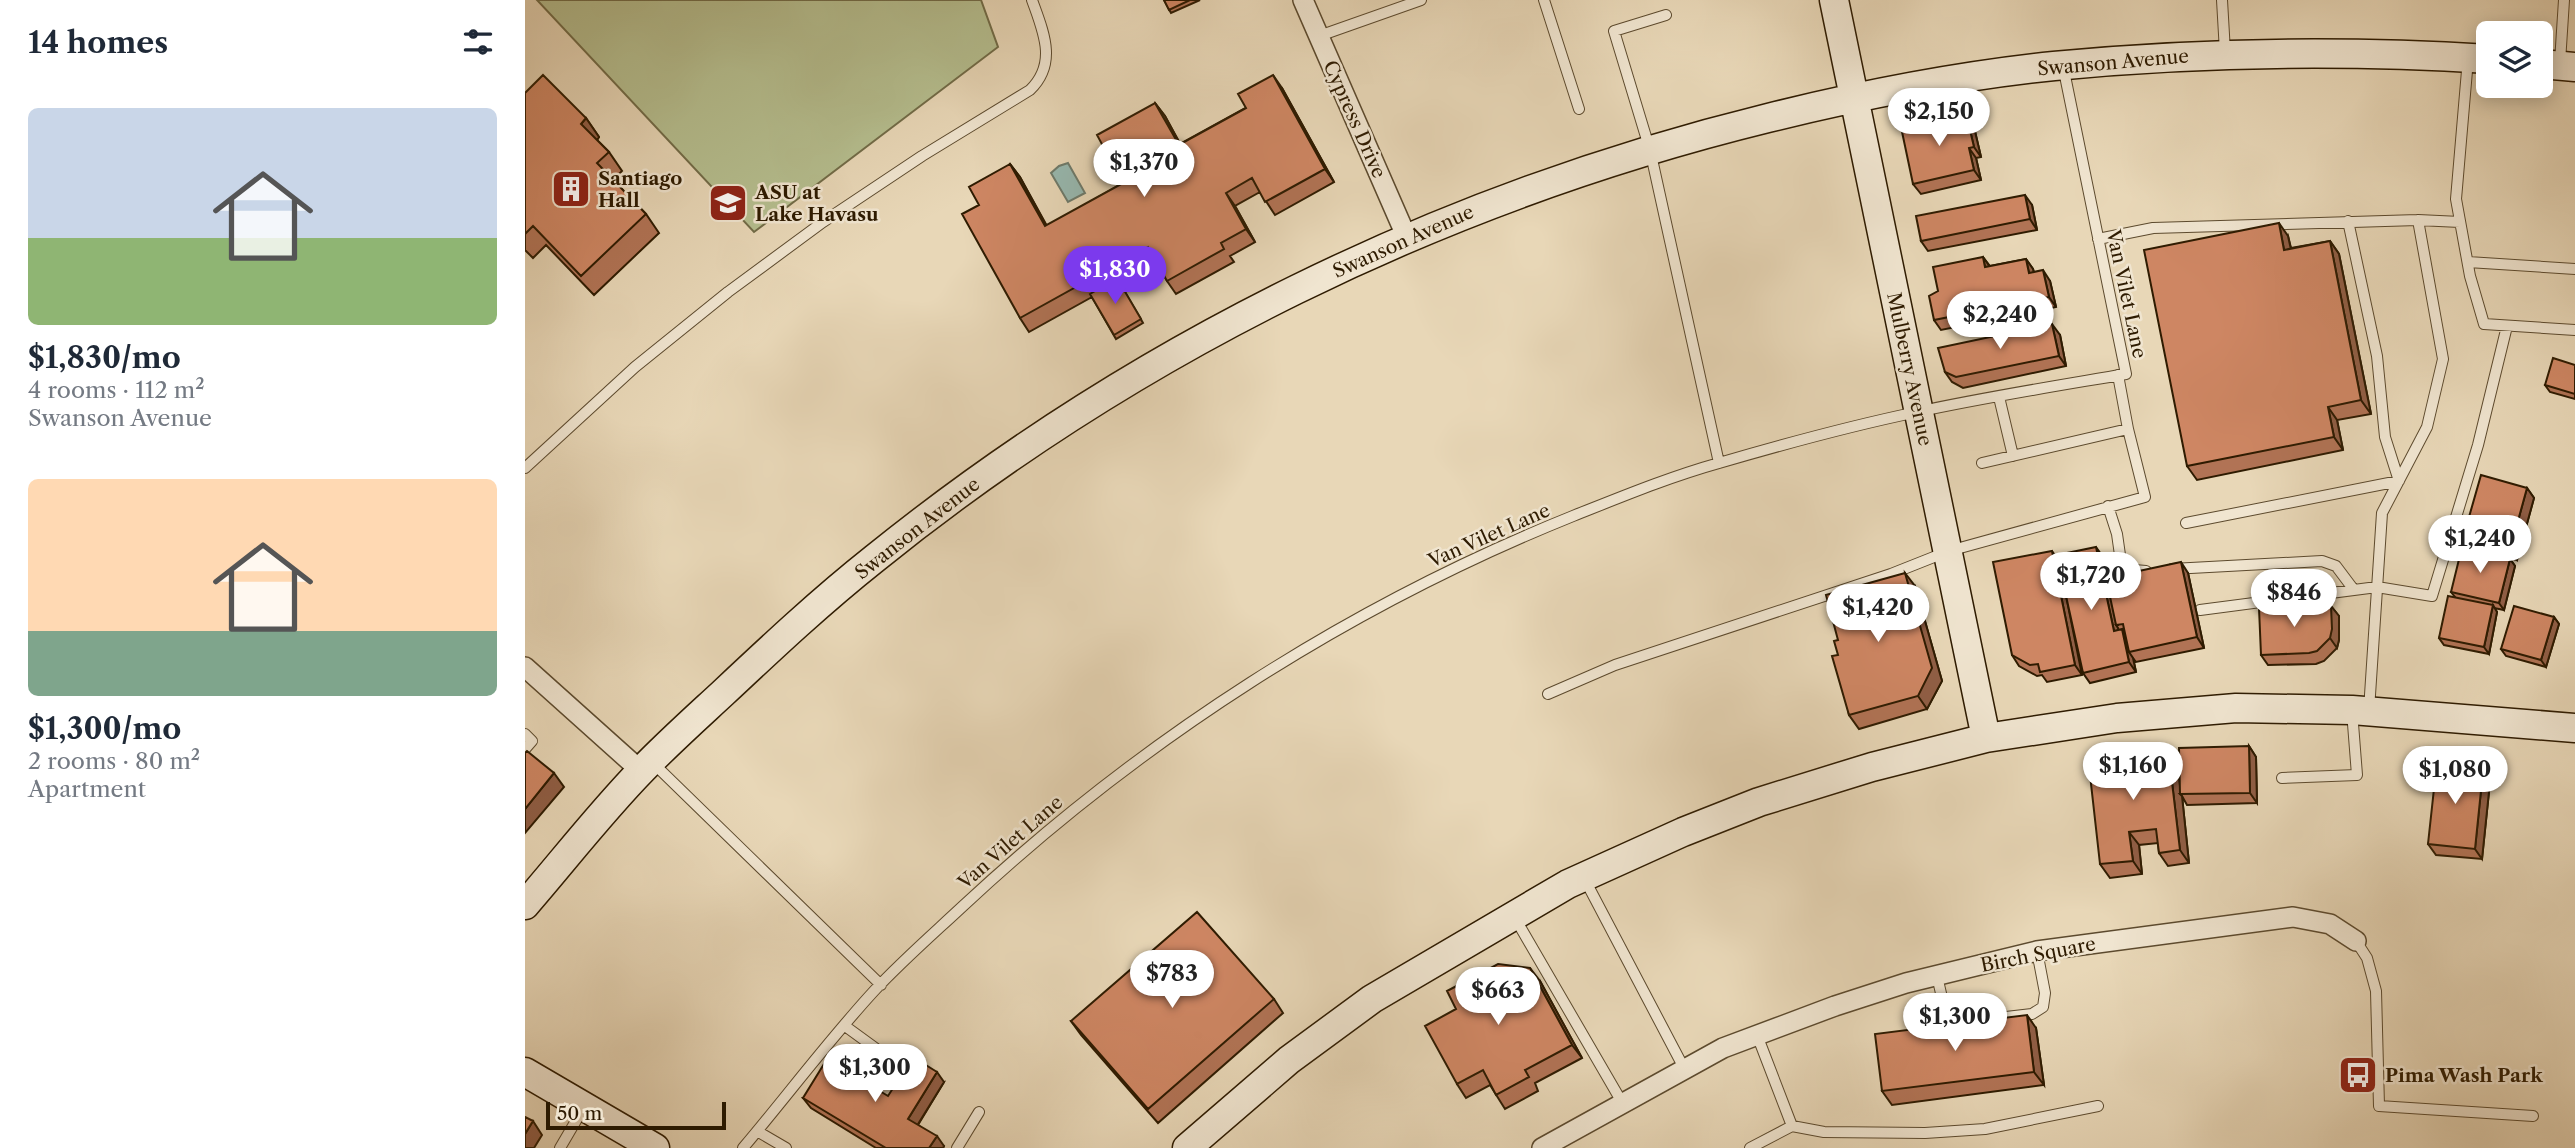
<!DOCTYPE html>
<meta charset="utf-8">
<style>
:root{--surface:#fff;--page:#f6f6f7;--text:#1f2937;--muted:#747a83;--accent:#7c3aed}
body{margin:0;font-family:"Libre Caslon Text",serif;background:var(--page);color:var(--text);height:100vh;display:flex;flex-direction:column;font-size:26px;white-space:nowrap}
*{box-sizing:border-box;margin:0}
p{font-size:23px;color:var(--muted)}
.icon{flex:none;width:38px;height:38px;fill:none;stroke:currentColor;stroke-width:2;stroke-linecap:round;stroke-linejoin:round}
.map{position:relative;flex:1;overflow:hidden}
.details{display:flex;flex-direction:column;background:var(--surface);width:525px}
.details>*{flex:none}
.tools{position:absolute;left:1951px;top:21px;display:grid;gap:14px}
.tools a{display:grid;place-items:center;width:77px;height:77px;border-radius:10px;background:var(--surface);box-shadow:0 4px 18px #0003;font-size:35px}
.scale{position:absolute;left:21px;bottom:18px;width:180px;box-sizing:border-box;padding-left:7px;border:4px solid #2e1b01;border-top:0;font-size:19px;line-height:24px;white-space:nowrap;color:#2e1b01;-webkit-text-stroke:5px #f0e5d0;paint-order:stroke}
.price{position:absolute;translate:-50% -60px;padding:0 16px;border-radius:24px;background:#fff;color:#222;font-size:23px;line-height:46px;filter:drop-shadow(0 2px 4px #0008)}
.price::after{content:'';position:absolute;left:50%;top:42px;width:21px;height:16px;margin-left:-10px;background:inherit;clip-path:polygon(0 0,100% 0,50% 100%)}
.price.active{background:var(--accent);color:#fff}
ul{padding:0;list-style:none}
li{display:grid;align-content:center;gap:14px;height:371px;padding:0 28px}
li span{display:grid;place-items:center;height:217px;border-radius:10px;color:#555}
li>.icon{margin-inline-start:auto}
span .icon{width:126px;height:126px;fill:#fffc;stroke-width:1}
li b{font-size:30px}
h2{display:flex;justify-content:space-between;align-items:center;height:84px;padding:0 28px;font-size:30px}
main{display:flex;flex:1;min-height:0}
.map>svg:first-child{display:block}
.green{fill:#b5be8f;stroke:#726c48;stroke-width:2}
.water{fill:#97b9b1;stroke:#6d7a6b;stroke-width:2}
.lines{fill:none;stroke-linecap:round;stroke-linejoin:round}
.lane-casing{stroke:#5c4a2e;stroke-width:12}
.street-casing{stroke:#5c4a2e;stroke-width:22}
.secondary-casing{stroke:#2e1b01;stroke-width:31}
.lane{stroke:#f0e5d0;stroke-width:10}
.street{stroke:#f0e5d0;stroke-width:19}
.secondary{stroke:#f0e5d0;stroke-width:28}
.wall{fill:#b17355;stroke:#2e1b01;stroke-width:2}
.shaded-wall{fill:#905e45;stroke:#2e1b01;stroke-width:2}
.building{fill:#ce8663;stroke:#2e1b01;stroke-width:2}
.labels{text-anchor:middle;stroke-width:5;stroke-linejoin:round;paint-order:stroke}
.street-label{font-size:19px;fill:#2e1b01;stroke:#f0e5d0}
.poi-label{font-size:19px;font-weight:bold;fill:#2e1b01;stroke:#f0e5d0;text-anchor:start}
</style>
<main>
<section class="details">
<h2>14 homes<svg class="icon" aria-label="filters" viewBox="0 0 24 24"><path d="M4 7h16M4 17h16"/><circle cx="9" cy="7" r="2"/><circle cx="15" cy="17" r="2"/></svg></h2>
<ul>
<li><span style="background:linear-gradient(#c9d6e8 60%,#8fb573 0)"><svg class="icon" aria-label="home" viewBox="0 0 24 24"><path d="M3 11l9-7 9 7M6 9v11h12V9"/></svg></span><div><b>$1,830/mo</b><p>4 rooms · 112 m²</p><p>Swanson Avenue</p></div></li>
<li><span style="background:linear-gradient(#ffd9b3 70%,#7fa58c 0)"><svg class="icon" aria-label="home" viewBox="0 0 24 24"><path d="M3 11l9-7 9 7M6 9v11h12V9"/></svg></span><div><b>$1,300/mo</b><p>2 rooms · 80 m²</p><p>Apartment</p></div></li>
</ul>
</section>
<div class="map">
<svg width="2050" height="1148" viewBox="0 0 2050 1148">
<rect width="100%" height="100%" fill="#e8d7b7"/>
<filter id="stains"><feTurbulence type="fractalNoise" baseFrequency=".00286" numOctaves="4"/><feColorMatrix values="0 0 0 0 .2 0 0 0 0 .09 0 0 0 0 .02 0 0 0 .5 -.17"/></filter>
<radialGradient id="worn" r=".72"><stop offset=".6" stop-color="#630" stop-opacity="0"/><stop offset="1" stop-color="#630" stop-opacity=".3"/></radialGradient>
<path class="green" d="M 12,0 L 456,0 L 473,47 L 229,232 Z"/>
<path class="water" d="M 543,163 L 560,193 L 543,202 L 526,173 L 534,166 Z"/>
<g class="lines">
<g class="lane-casing">
<path id="lane" d="M 1019,0 L 1054,109
M 1697,0 L 1700,52
M 1141,15 L 1089,31 L 1125,150 L 1194,463
M 794,36 L 896,0
M 1943,59 L 1931,199 L 1945,276 L 1959,324 L 2050,330
M 2035,62 L 2039,0
M 1573,239 L 1628,228 L 1893,220
M 1943,262 L 2050,269
M 1593,375 L 1603,429
M 1474,397 L 1488,456
M 0,468 L 110,367 L 203,292 L 298,222 L 397,156 L 505,90 C 533,63 518,31 507,0
M 1583,506 L 1592,534 L 1597,569 L 1621,571
M 1661,523 L 1874,481 L 1860,437 L 1852,356 L 1823,221
M 1647,569 L 1797,561 L 1811,566 L 1829,590
M 1675,610 L 1852,587 L 1907,596 L 1953,445 L 1982,326
M 1023,694 L 1090,665 L 1366,574 L 1424,551 L 1620,497 L 1603,429 L 1457,463
M 1844,710 L 1857,513 L 1902,427 L 1918,359 L 1893,220 L 1935,222
M 0,734 L 7,741 L 0,749
M 128,763 L 356,985
M 1757,778 L 1832,775 L 1827,711
M 1059,878 L 1160,1070
M 990,918 L 1098,1104
M 1831,941 L 1842,958 L 1851,991 L 1854,1106 L 2008,1116
M 1412,976 L 1421,1015 L 1429,1023 L 1507,1014 L 1518,1007 L 1520,993 L 1512,951
M 320,1026 L 379,1069
M 1232,1035 L 1267,1126
M 232,1131 L 261,1148
M 35,1148 L 59,1107
M 218,1148 C 262,1096 303,1041 349,991 C 377,961 408,934 438,906 C 616,740 822,607 1048,516 C 1096,497 1144,477 1194,463 C 1259,444 1325,426 1392,412 C 1461,397 1531,386 1601,374 L 1538,66
M 432,1148 L 454,1112
M 1225,1148 L 1267,1126 L 1299,1132 L 1400,1133 L 1460,1129 L 1573,1106"/>
</g>
<g class="street-casing">
<path id="street" d="M 778,0 L 882,238
M 0,667 L 116,771
M 1017,1148 L 1198,1048 L 1310,1006 L 1381,983 L 1512,951 L 1768,917 L 1805,924 L 1831,941"/>
</g>
<g class="secondary-casing">
<path id="secondary" d="M 1309,0 L 1461,738
M 2016,64 L 2050,67
M 0,905 C 39,860 76,812 117,770 C 143,743 171,718 198,693 C 247,647 296,601 349,559 C 610,348 917,198 1243,118 C 1336,95 1433,76 1529,66 C 1674,52 1818,50 1964,59
M 0,1072 L 130,1148
M 662,1148 L 764,1060 L 847,999 L 1043,884 L 1158,832 L 1234,802 L 1347,767 L 1461,738 L 1592,718 L 1711,708 L 1827,710 L 2050,728"/>
</g>
<use href="#lane" class="lane"/>
<use href="#street" class="street"/>
<use href="#secondary" class="secondary"/>
</g>
<path class="wall" d="M 639,0 L 675,0 L 646,13 Z
M 757,88 L 809,182 L 750,215 L 735,192 L 710,206 L 730,242 L 705,256 L 709,262 L 651,294 L 642,281 L 631,261 L 594,282 L 618,323 L 591,339 L 567,297 L 504,332 L 495,318 L 454,205 L 485,164 L 495,177 L 522,226 L 598,183 L 630,103 L 640,116 L 655,144 Z
M 0,93 L 61,118 L 74,137 L 72,140 L 84,152 L 97,171 L 88,180 L 121,214 L 134,233 L 69,295 L 21,245 L 8,258 L 0,250 Z
M 1441,113 L 1448,123 L 1456,157 L 1451,158 L 1456,180 L 1396,194 L 1388,184 Z
M 1507,205 L 1512,230 L 1403,251 L 1396,241 Z
M 1763,236 L 1766,248 L 1805,241 L 1814,254 L 1846,414 L 1812,420 L 1818,450 L 1672,480 L 1662,466 Z
M 1458,257 L 1465,266 L 1501,259 L 1508,269 L 1509,272 L 1525,281 L 1531,307 L 1416,330 L 1409,320 L 1413,291 Z
M 1535,335 L 1541,366 L 1438,388 L 1427,382 L 1420,372 Z
M 2050,365 L 2050,399 L 2025,392 L 2020,385 Z
M 2002,488 L 2009,498 L 1992,560 L 1945,548 L 1938,538 Z
M 1578,557 L 1582,578 L 1663,573 L 1679,648 L 1611,662 L 1608,658 L 1611,672 L 1565,683 L 1558,673 L 1550,637 L 1557,675 L 1522,682 L 1517,675 L 1512,676 L 1494,666 L 1487,655 L 1532,558 Z
M 1985,559 L 1990,566 L 1979,610 L 1969,608 L 1972,612 L 1964,654 L 1919,645 L 1914,638 L 1930,597 L 1926,592 Z
M 1390,586 L 1417,681 L 1402,709 L 1334,729 L 1324,715 L 1313,655 L 1313,640 Z
M 1806,606 L 1814,616 L 1814,640 L 1812,648 L 1799,661 L 1791,664 L 1743,665 L 1736,655 Z
M 2029,617 L 2034,624 L 2021,667 L 1981,656 L 1976,649 Z
M 1724,746 L 1731,757 L 1732,803 L 1662,805 L 1657,796 L 1664,863 L 1643,866 L 1634,853 L 1633,843 L 1614,845 L 1617,874 L 1585,878 L 1575,864 L 1652,761 L 1655,783 Z
M 1941,763 L 1946,770 L 1965,782 L 1957,859 L 1911,855 L 1903,844 Z
M 1015,981 L 1057,1058 L 1010,1083 L 1013,1091 L 980,1109 L 965,1085 L 941,1098 L 932,1084 Z
M 749,999 L 758,1013 L 633,1123 L 556,1035 L 546,1021 Z
M 1511,1028 L 1519,1085 L 1367,1105 L 1357,1091 Z
M 419,1082 L 393,1125 L 419,1146 L 418,1148 L 351,1148 L 286,1108 L 278,1098 L 363,1096 Z"/>
<path class="shaded-wall" d="M 748,75 L 757,88 L 809,182 L 800,169 Z
M 630,103 L 640,116 L 663,158 L 654,145 Z
M 1441,113 L 1448,123 L 1456,157 L 1449,147 Z
M 61,118 L 74,137 L 70,143 L 56,124 Z
M 1444,148 L 1451,158 L 1456,180 L 1449,170 Z
M 485,164 L 495,177 L 529,240 L 520,226 Z
M 701,193 L 710,206 L 730,242 L 721,229 Z
M 1500,195 L 1507,205 L 1512,230 L 1505,219 Z
M 1754,223 L 1763,236 L 1769,263 L 1759,250 Z
M 1805,241 L 1814,254 L 1846,414 L 1836,400 Z
M 1458,257 L 1465,267 L 1460,267 Z
M 1501,259 L 1508,269 L 1511,283 L 1504,273 Z
M 1518,270 L 1525,281 L 1531,307 L 1524,297 Z
M 1527,324 L 1535,335 L 1541,366 L 1534,356 Z
M 1803,407 L 1812,420 L 1818,450 L 1809,437 Z
M 2002,488 L 2009,498 L 1992,560 L 1985,550 Z
M 1571,547 L 1578,557 L 1593,625 L 1591,625 L 1593,628 L 1596,641 L 1589,631 Z
M 1527,551 L 1534,561 L 1557,675 L 1550,665 Z
M 1985,559 L 1990,566 L 1979,610 L 1974,603 Z
M 1656,562 L 1663,573 L 1679,648 L 1672,637 Z
M 1380,573 L 1390,586 L 1417,681 L 1402,709 L 1393,696 Z
M 1968,605 L 1972,612 L 1964,654 L 1959,647 Z
M 1806,606 L 1814,616 L 1814,640 L 1812,648 L 1805,638 Z
M 2029,617 L 2034,624 L 2021,667 L 2016,660 Z
M 1597,629 L 1604,639 L 1604,652 L 1608,658 L 1611,672 L 1604,662 Z
M 1724,746 L 1731,757 L 1732,803 L 1725,793 Z
M 1643,748 L 1652,761 L 1656,794 L 1655,794 L 1657,796 L 1664,863 L 1655,850 Z
M 1958,771 L 1965,782 L 1957,859 L 1950,849 Z
M 29,773 L 39,787 L 0,833 L 0,809 Z
M 1604,832 L 1614,845 L 1617,874 L 1608,861 Z
M 1005,968 L 1015,981 L 1057,1058 L 1047,1045 Z
M 1502,1015 L 1511,1028 L 1519,1085 L 1509,1072 Z
M 412,1072 L 419,1082 L 390,1129 L 383,1119 Z
M 8,1121 L 17,1135 L 9,1148 L 0,1148 L 0,1134 Z
M 412,1136 L 419,1146 L 418,1148 L 404,1148 Z"/>
<path class="building" d="M 639,0 L 665,0 L 644,10 Z
M 18,75 L 61,118 L 56,124 L 84,152 L 72,163 L 121,214 L 56,276 L 8,226 L 0,234 L 0,93 Z
M 748,75 L 800,169 L 740,202 L 727,178 L 701,193 L 721,229 L 696,243 L 699,249 L 642,281 L 623,247 L 495,318 L 437,214 L 454,205 L 444,187 L 485,164 L 520,226 L 598,183 L 572,135 L 630,103 L 654,145 L 721,108 L 713,94 Z
M 1441,113 L 1449,147 L 1444,148 L 1449,170 L 1388,184 L 1376,127 Z
M 1500,195 L 1505,219 L 1396,241 L 1391,216 Z
M 1754,223 L 1759,250 L 1805,241 L 1836,400 L 1803,407 L 1809,437 L 1662,466 L 1619,250 Z
M 1458,257 L 1460,267 L 1501,259 L 1504,273 L 1518,270 L 1524,297 L 1409,320 L 1404,296 L 1413,291 L 1408,267 Z
M 592,278 L 616,319 L 589,335 L 565,294 Z
M 1527,324 L 1534,356 L 1431,377 L 1420,372 L 1413,348 Z
M 2028,358 L 2050,365 L 2050,394 L 2020,385 Z
M 1956,475 L 2002,488 L 1985,550 L 1938,538 Z
M 1571,547 L 1589,631 L 1597,629 L 1604,662 L 1558,673 L 1532,555 Z
M 1937,547 L 1985,559 L 1974,603 L 1926,592 Z
M 1527,551 L 1550,665 L 1515,672 L 1513,664 L 1505,665 L 1487,655 L 1468,562 Z
M 1656,562 L 1672,637 L 1604,652 L 1598,624 L 1591,625 L 1581,578 Z
M 1380,573 L 1407,668 L 1393,696 L 1324,715 L 1307,656 L 1313,655 L 1309,641 L 1313,640 L 1301,595 Z
M 1923,596 L 1968,605 L 1959,647 L 1914,638 Z
M 1806,606 L 1807,629 L 1805,638 L 1792,651 L 1784,653 L 1736,655 L 1734,608 Z
M 1989,606 L 2029,617 L 2016,660 L 1976,649 Z
M 1724,746 L 1725,793 L 1655,794 L 1654,748 Z
M 1643,748 L 1655,850 L 1634,853 L 1631,829 L 1604,832 L 1608,861 L 1575,864 L 1563,757 Z
M 2,751 L 29,773 L 0,809 L 0,753 Z
M 1912,761 L 1941,763 L 1940,770 L 1958,771 L 1950,849 L 1903,844 Z
M 672,912 L 749,999 L 623,1109 L 546,1021 Z
M 973,964 L 1005,968 L 1047,1045 L 1000,1070 L 1004,1077 L 971,1095 L 958,1070 L 932,1084 L 900,1026 L 931,1009 L 922,991 Z
M 1502,1015 L 1509,1072 L 1357,1091 L 1350,1034 Z
M 388,1057 L 412,1072 L 383,1119 L 412,1136 L 404,1148 L 361,1148 L 278,1098 L 302,1059 L 363,1096 Z
M 0,1117 L 8,1121 L 0,1134 Z"/>
<defs>
<g id="building-square" transform="scale(2.0125)"><rect x="-9" y="-9" width="18" height="18" rx="4" fill="#8f2418" stroke="#f0e5d0"/><path d="M-4-6H4V6H1V3H-1V6H-4ZM-2.5-4.3h1.7v1.8h-1.7ZM.8-4.3h1.7v1.8H.8ZM-2.5-1h1.7V.8h-1.7ZM.8-1h1.7V.8H.8Z" fill="#fff"/></g>
<g id="university-square" transform="scale(2.0125)"><rect x="-9" y="-9" width="18" height="18" rx="4" fill="#8f2418" stroke="#f0e5d0"/><path d="M0-5L7-2L0 1L-7-2ZM-4 1L0 2.5L4 1V4Q0 6-4 4Z" fill="#fff"/></g>
<g id="bus-square" transform="scale(2.0125)"><rect x="-9" y="-9" width="18" height="18" rx="4" fill="#8f2418" stroke="#f0e5d0"/><path d="M-5-6H5V4H4V6H2V4H-2V6H-4V4H-5ZM-3.5-4V0h7V-4ZM-3.5 1.2v1.5H-2V1.2ZM2 1.2v1.5H3.5V1.2Z" fill="#fff"/></g>
</defs>
<g fill-rule="evenodd">
<use href="#building-square" x="46" y="189"/>
<use href="#university-square" x="203" y="203"/>
<use href="#bus-square" x="1833" y="1075"/>
</g>
<g class="labels">
<g class="street-label">
<text transform="translate(1588 62) rotate(-5)" y="7">Swanson Avenue</text>
<text transform="translate(830 119) rotate(66)" y="7">Cypress Drive</text>
<text transform="translate(878 241) rotate(-24)" y="7">Swanson Avenue</text>
<text transform="translate(1602 294) rotate(78)" y="7">Van Vilet Lane</text>
<text transform="translate(1385 369) rotate(78)" y="7">Mulberry Avenue</text>
<text transform="translate(392 528) rotate(-38)" y="7">Swanson Avenue</text>
<text transform="translate(964 535) rotate(-24)" y="7">Van Vilet Lane</text>
<text transform="translate(485 842) rotate(-41)" y="7">Van Vilet Lane</text>
<text transform="translate(1513 954) rotate(-11)" y="7">Birch Square</text>
</g>
<g class="poi-label">
<text x="73" y="185">Santiago<tspan x="73" dy="22">Hall</tspan></text>
<text x="230" y="199">ASU at<tspan x="230" dy="22">Lake Havasu</tspan></text>
<text x="1860" y="1082">Pima Wash Park</text>
</g>
</g>
<rect width="100%" height="100%" filter="url(#stains)"/>
<rect width="100%" height="100%" fill="url(#worn)"/>
</svg>
<div class="tools">
<a><svg class="icon" aria-label="layers" viewBox="0 0 24 24"><path d="M12 4l9 5-9 5-9-5zM3 14l9 5 9-5"/></svg></a>
</div>
<div class="scale">50 m</div>
<b class="price" style="left:1414px;top:148px">$2,150</b>
<b class="price" style="left:619px;top:199px">$1,370</b>
<b class="price active" style="left:590px;top:306px">$1,830</b>
<b class="price" style="left:1475px;top:351px">$2,240</b>
<b class="price" style="left:1955px;top:575px">$1,240</b>
<b class="price" style="left:1566px;top:612px">$1,720</b>
<b class="price" style="left:1769px;top:629px">$846</b>
<b class="price" style="left:1353px;top:644px">$1,420</b>
<b class="price" style="left:1608px;top:802px">$1,160</b>
<b class="price" style="left:1930px;top:806px">$1,080</b>
<b class="price" style="left:647px;top:1010px">$783</b>
<b class="price" style="left:973px;top:1027px">$663</b>
<b class="price" style="left:1430px;top:1053px">$1,300</b>
<b class="price" style="left:350px;top:1104px">$1,300</b>
</div>
</main>
